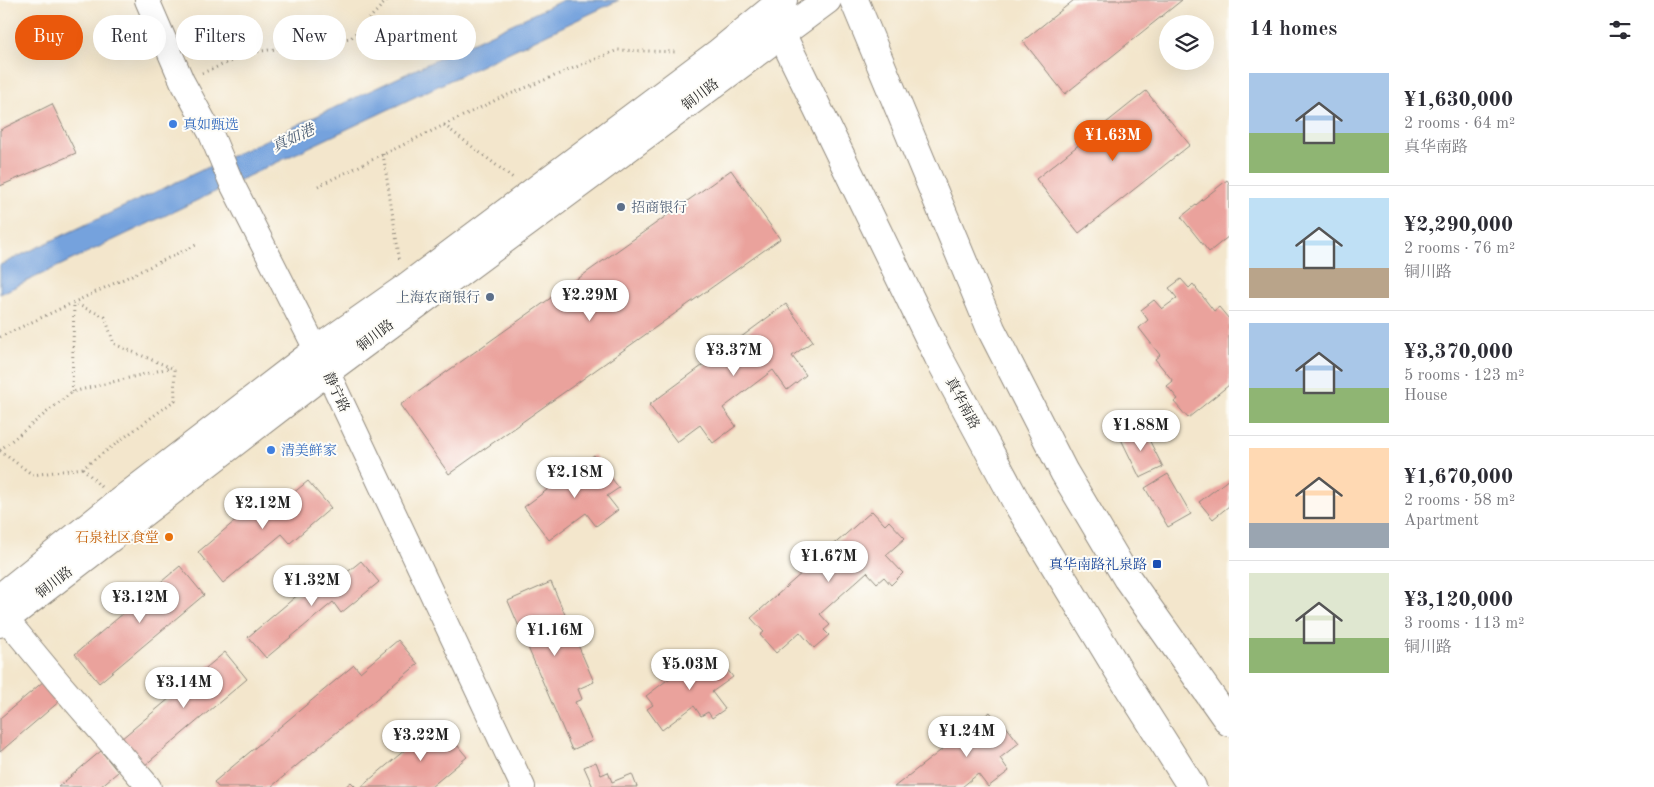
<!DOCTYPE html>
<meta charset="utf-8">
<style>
:root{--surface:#fff;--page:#f7f7f7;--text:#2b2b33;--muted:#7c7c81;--line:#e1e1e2;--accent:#ea580c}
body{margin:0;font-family:"Old Standard TT","Noto Serif SC",serif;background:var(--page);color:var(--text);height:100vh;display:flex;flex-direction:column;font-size:19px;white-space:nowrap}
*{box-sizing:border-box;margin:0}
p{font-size:16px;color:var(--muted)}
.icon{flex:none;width:28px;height:28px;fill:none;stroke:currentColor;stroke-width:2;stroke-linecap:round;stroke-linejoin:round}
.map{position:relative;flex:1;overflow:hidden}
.panel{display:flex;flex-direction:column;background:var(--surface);width:425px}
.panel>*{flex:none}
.top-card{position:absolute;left:15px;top:15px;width:475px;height:45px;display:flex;gap:10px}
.buttons{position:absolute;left:1159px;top:15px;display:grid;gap:10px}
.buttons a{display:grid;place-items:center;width:55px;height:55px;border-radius:50%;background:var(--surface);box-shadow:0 5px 20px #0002;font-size:25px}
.price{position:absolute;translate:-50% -42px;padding:0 11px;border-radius:18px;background:#fff;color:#222;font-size:16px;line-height:32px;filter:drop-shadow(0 1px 2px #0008)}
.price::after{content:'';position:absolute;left:50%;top:30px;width:15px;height:11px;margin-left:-8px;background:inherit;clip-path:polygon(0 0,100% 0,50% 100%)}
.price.current{background:var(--accent);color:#fff}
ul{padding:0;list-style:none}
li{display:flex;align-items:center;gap:15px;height:125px;padding:0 20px}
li+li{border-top:1px solid var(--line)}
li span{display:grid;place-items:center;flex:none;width:140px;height:100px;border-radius:0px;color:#555}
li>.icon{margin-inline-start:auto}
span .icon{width:60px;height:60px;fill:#fffc;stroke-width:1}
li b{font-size:21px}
h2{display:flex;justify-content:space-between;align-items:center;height:60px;padding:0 20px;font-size:21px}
.pill{padding:0 18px;border-radius:22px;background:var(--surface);box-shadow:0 5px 20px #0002;font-size:18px;line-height:45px}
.pill.current{background:var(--accent);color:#fff}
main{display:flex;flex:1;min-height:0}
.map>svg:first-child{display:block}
.water{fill:#74a2dd;stroke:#506684}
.building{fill:#eaa29c}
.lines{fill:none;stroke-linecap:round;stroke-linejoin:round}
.minor-casing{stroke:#8f887c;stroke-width:26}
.major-casing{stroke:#8f887c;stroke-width:30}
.path{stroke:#8f887c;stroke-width:3;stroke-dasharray:1 4;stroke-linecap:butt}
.minor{stroke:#fff;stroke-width:24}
.major{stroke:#fff;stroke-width:28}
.shop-dot{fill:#3f7fe0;stroke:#fdfcf7;stroke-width:2}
.service-dot{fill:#5c6f8a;stroke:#fdfcf7;stroke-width:2}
.food-dot{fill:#e8710a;stroke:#fdfcf7;stroke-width:2}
.transit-dot{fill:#1a4fb4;stroke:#fdfcf7;stroke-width:2}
.labels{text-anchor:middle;stroke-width:4;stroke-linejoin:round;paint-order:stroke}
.street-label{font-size:14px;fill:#2b2b2b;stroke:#fdfcf7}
.shop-label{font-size:14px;fill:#366cbe;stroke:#fdfcf7;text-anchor:start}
.service-label{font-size:14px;fill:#4e5e75;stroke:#fdfcf7;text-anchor:start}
.food-label{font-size:14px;fill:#c56008;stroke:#fdfcf7;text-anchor:end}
.transit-label{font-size:14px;fill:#164399;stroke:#fdfcf7;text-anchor:end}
.water-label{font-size:15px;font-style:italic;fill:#485b72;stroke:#fdfcf7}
</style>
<main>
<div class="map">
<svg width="1229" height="787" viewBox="0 0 1229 787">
<rect width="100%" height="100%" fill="#fdfcf7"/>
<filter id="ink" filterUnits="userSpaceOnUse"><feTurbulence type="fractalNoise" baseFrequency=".02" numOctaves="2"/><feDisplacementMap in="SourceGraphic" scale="10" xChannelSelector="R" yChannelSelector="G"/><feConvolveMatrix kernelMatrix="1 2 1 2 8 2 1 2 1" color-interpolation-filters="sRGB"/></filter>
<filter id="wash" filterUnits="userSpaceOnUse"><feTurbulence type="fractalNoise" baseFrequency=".0096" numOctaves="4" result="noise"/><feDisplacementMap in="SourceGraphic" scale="20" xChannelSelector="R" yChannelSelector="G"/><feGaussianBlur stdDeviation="1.12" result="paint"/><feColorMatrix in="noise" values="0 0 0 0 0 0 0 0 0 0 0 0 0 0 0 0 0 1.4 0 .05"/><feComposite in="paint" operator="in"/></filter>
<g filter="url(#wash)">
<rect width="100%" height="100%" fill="#f3e6cc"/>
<path class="water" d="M 563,0 L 619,0 L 0,294 L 0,265 Z"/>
<g id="blocks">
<path class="building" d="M 1074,0 L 1182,0 L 1065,94 L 1023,41 Z
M 1146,91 L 1190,145 L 1079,233 L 1036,179 Z
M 52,104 L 76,153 L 0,186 L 0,130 Z
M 731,170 L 780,239 L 449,474 L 400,405 Z
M 1227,180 L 1229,183 L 1229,236 L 1209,252 L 1181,217 Z
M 1181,279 L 1189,288 L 1193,284 L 1214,311 L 1219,307 L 1229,319 L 1229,385 L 1188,418 L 1174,402 L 1178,399 L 1167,386 L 1173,381 L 1155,359 L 1160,355 L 1139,328 L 1148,320 L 1141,310 L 1154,300 L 1162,309 L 1177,298 L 1169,288 Z
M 786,304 L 813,341 L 792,356 L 806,375 L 787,390 L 773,370 L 723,408 L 736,426 L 713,443 L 700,425 L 677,442 L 649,405 Z
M 1142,426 L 1163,467 L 1140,478 L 1120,437 Z
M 594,455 L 619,488 L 607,496 L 618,510 L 596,526 L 586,513 L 549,540 L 524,507 Z
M 1168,474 L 1191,514 L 1168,527 L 1145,488 Z
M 1229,479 L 1229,506 L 1213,519 L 1199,502 Z
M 308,481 L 331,508 L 290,543 L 282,534 L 223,583 L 198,552 L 266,495 L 276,507 Z
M 872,511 L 885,525 L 889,521 L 905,538 L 886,555 L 903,573 L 891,585 L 884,577 L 877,583 L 867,572 L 820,614 L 830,625 L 824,630 L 829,635 L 814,648 L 800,632 L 776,653 L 760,635 L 764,632 L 751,618 Z
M 361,561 L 379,582 L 341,613 L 333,602 L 266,658 L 248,637 L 320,576 L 329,587 Z
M 180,566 L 204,595 L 99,683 L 75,654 Z
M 551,582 L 594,682 L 578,689 L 582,699 L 575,702 L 592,741 L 572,750 L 508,601 Z
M 398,640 L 418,664 L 271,787 L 218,787 L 214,782 L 354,665 L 360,672 Z
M 707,650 L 714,660 L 718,657 L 733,677 L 712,692 L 725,709 L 712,718 L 708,712 L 701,716 L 694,706 L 662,730 L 647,709 L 653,705 L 646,696 Z
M 225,652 L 247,679 L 144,766 L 121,739 Z
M 44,681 L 61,700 L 0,752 L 0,718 Z
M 990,712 L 1002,727 L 1005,725 L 1019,743 L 1000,758 L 1009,771 L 988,787 L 978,774 L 962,787 L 894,787 Z
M 438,722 L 467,757 L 431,787 L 361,787 Z
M 101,751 L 118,772 L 100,787 L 58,787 Z
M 596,762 L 601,775 L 608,772 L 612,782 L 632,774 L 637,787 L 593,787 L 584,767 Z
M 351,782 L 356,787 L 345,787 Z"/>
</g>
</g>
<g filter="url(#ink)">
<use href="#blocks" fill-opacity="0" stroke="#8f887c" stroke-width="1"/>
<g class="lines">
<g class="minor-casing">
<path id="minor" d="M 147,0 L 182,81 L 211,134 L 232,184 L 327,371 L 523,787
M 6,619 L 59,683 L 149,787"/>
</g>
<g class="major-casing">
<path id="major" d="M 854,0 L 991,329 L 1064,472 L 1127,578 L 1229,722
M 775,18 L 781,33 L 938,356 L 1017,503 L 1126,683 L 1192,787
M 0,598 L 117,504 L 317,350 L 404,289 L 717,54 L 783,0
M 0,623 L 327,371 L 827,0"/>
</g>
<path class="path" d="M 202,73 L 255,52 L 351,38 L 387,0
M 444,125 L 513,178
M 383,154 L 400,262
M 318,186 L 498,99 L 618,50 L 678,52
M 0,337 L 196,245
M 72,392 L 74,303
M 0,450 L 72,392 L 169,368
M 0,451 L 33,475 L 83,468 L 175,400 L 174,369 L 114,344 L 105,317 L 74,303
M 83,468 L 101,487"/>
<use href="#minor" class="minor"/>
<use href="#major" class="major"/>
</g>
</g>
<g class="shop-dot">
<circle cx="173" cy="124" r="5"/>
<circle cx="271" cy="450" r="5"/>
</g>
<g class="service-dot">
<circle cx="621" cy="207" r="5"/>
<circle cx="490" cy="297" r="5"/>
</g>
<circle class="food-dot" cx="169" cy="537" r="5"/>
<rect class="transit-dot" x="1152" y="559" width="10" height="10" rx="2.5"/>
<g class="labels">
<g class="street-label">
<text transform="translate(700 94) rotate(-37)" y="5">铜川路</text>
<text transform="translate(375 335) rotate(-37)" y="5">铜川路</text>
<text transform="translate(337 392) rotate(65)" y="5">静宁路</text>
<text transform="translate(963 403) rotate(62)" y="5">真华南路</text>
<text transform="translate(54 582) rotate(-38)" y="5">铜川路</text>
</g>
<g class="shop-label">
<text x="183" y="129">真如甄选</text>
<text x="281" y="455">清美鲜家</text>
</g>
<g class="service-label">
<text x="631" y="212">招商银行</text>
<text x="480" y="302" text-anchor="end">上海农商银行</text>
</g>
<g class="food-label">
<text x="159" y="542">石泉社区食堂</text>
</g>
<g class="transit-label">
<text x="1147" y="569">真华南路礼泉路</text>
</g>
<g class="water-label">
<text transform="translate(293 138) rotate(-25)" y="5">真如港</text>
</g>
</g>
</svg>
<div class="buttons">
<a><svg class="icon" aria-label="layers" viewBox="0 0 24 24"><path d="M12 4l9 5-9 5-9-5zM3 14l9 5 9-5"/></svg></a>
</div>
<b class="price current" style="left:1113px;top:162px">¥1.63M</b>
<b class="price" style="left:590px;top:322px">¥2.29M</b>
<b class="price" style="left:734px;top:377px">¥3.37M</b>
<b class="price" style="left:1141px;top:452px">¥1.88M</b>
<b class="price" style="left:575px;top:499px">¥2.18M</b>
<b class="price" style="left:263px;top:530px">¥2.12M</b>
<b class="price" style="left:829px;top:583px">¥1.67M</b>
<b class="price" style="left:312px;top:607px">¥1.32M</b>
<b class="price" style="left:140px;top:624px">¥3.12M</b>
<b class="price" style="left:555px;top:657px">¥1.16M</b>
<b class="price" style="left:690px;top:691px">¥5.03M</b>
<b class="price" style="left:184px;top:709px">¥3.14M</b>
<b class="price" style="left:967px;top:758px">¥1.24M</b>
<b class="price" style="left:421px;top:762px">¥3.22M</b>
<div class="top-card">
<a class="pill current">Buy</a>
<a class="pill">Rent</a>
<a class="pill">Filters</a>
<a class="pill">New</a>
<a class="pill">Apartment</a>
</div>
</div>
<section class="panel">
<h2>14 homes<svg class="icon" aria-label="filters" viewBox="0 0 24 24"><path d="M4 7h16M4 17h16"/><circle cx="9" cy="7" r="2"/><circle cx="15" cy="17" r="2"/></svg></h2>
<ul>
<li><span style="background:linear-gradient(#a9c7e8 60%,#8fb573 0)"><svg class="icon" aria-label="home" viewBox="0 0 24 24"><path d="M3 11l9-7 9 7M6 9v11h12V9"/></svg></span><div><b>¥1,630,000</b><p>2 rooms · 64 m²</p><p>真华南路</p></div></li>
<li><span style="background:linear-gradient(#bfe0f5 70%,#b9a48a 0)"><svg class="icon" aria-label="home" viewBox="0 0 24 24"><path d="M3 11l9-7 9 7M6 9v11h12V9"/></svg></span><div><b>¥2,290,000</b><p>2 rooms · 76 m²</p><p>铜川路</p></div></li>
<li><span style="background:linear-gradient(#a9c7e8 65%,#8fb573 0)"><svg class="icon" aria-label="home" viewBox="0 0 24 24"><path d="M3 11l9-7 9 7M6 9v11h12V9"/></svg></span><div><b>¥3,370,000</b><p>5 rooms · 123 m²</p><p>House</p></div></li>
<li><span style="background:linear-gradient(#ffd9b3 75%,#9aa5b1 0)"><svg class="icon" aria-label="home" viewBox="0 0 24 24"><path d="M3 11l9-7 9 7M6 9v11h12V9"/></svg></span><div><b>¥1,670,000</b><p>2 rooms · 58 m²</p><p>Apartment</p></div></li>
<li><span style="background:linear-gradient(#dfe7d0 65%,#8fb573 0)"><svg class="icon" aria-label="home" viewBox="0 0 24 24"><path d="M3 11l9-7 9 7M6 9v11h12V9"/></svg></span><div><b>¥3,120,000</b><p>3 rooms · 113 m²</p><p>铜川路</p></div></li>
</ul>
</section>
</main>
